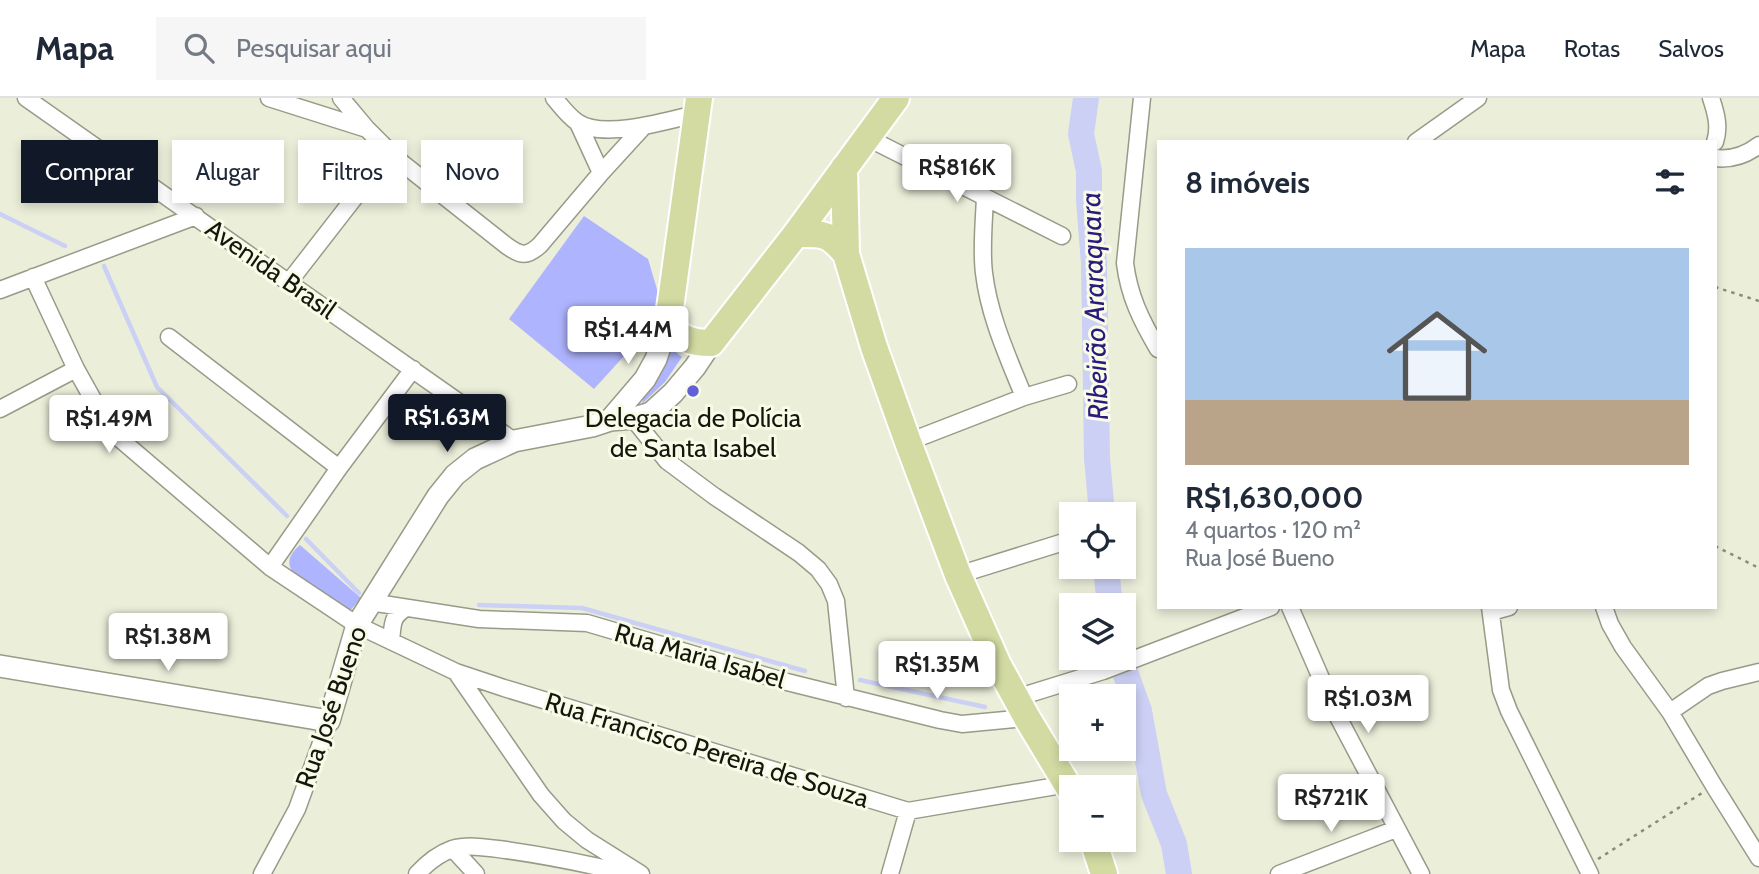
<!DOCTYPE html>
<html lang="pt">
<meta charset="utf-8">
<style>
:root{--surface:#fff;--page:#f6f6f7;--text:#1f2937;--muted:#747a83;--line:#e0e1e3;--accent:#111827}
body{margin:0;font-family:Cabin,sans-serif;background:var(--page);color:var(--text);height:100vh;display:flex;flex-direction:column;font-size:26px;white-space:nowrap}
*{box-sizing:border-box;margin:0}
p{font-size:23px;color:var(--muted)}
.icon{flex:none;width:38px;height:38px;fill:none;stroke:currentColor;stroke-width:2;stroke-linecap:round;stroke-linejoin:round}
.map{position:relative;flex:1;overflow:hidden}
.panel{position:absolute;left:1157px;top:42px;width:560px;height:469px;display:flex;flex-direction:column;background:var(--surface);border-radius:0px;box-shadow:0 4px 10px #0003}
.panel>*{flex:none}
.hud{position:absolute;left:21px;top:42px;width:665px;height:63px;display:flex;gap:14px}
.tools{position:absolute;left:1059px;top:404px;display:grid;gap:14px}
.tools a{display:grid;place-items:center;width:77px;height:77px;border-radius:0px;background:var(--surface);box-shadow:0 4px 10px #0003;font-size:35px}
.price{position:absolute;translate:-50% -60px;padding:0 16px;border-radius:7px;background:#fff;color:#222;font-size:23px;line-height:46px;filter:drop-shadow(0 2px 4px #0008)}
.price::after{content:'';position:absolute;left:50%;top:42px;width:21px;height:16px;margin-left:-10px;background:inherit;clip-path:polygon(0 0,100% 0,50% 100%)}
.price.on{background:var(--accent);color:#fff}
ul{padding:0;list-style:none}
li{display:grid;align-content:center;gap:14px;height:371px;padding:0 28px}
li span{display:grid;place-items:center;height:217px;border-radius:0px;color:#555}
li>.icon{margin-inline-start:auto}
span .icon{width:126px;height:126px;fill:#fffc;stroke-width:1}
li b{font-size:30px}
h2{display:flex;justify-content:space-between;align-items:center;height:84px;padding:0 28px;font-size:30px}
.pill{padding:0 24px;border-radius:0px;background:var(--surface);box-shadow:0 4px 10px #0003;font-size:24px;line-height:63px}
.pill.on{background:var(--accent);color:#fff}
header{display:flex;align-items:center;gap:42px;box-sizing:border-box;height:98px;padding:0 35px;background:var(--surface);border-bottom:2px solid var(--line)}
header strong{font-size:33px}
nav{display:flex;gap:38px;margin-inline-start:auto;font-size:24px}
.search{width:490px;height:63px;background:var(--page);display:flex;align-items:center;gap:18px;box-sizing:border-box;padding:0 24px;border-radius:0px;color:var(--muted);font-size:26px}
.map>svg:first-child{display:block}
.green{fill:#afb4fe}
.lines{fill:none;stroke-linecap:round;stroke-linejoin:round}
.stream{stroke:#ccd0f4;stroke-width:4.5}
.river{stroke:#ccd0f4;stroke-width:26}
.minor-casing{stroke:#979b88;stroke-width:19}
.tertiary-casing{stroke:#979b88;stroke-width:24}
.primary-casing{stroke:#fff;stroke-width:30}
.path{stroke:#898c7d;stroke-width:2.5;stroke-dasharray:3.5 5;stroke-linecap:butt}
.minor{stroke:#fff;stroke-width:16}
.tertiary{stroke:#fff;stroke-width:21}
.primary{stroke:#d3dba3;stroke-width:26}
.poi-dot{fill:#635fd7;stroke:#f8fce7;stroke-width:2.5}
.labels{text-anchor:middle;stroke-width:6;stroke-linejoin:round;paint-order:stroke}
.street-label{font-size:26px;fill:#15170f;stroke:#f8fce7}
.poi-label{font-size:26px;fill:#15170f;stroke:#f8fce7}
.water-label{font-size:28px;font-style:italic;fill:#2b1a7e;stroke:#f8fce7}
</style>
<header>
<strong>Mapa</strong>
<div class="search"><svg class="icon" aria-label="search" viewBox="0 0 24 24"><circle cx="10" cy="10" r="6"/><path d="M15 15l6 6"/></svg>Pesquisar aqui</div>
<nav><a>Mapa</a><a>Rotas</a><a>Salvos</a></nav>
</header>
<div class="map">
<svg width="1759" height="776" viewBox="0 0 1759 776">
<rect width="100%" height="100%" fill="#ebefda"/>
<path class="green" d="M 584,118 L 648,161 L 659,198 L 645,235 L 594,291 L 509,221 Z
M 672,251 L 682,259 L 665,284 L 642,306 L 644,295 Z
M 300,447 L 361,500 L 348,515 C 334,506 297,486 291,471 C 286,461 293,453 300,447 Z"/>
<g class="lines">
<path class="stream" d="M 0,116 L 65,148
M 104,168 L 157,289 L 287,418
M 306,441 L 359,495
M 479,507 L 582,510 L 805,573
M 860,582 L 985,609"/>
<path class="river" d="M 1086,0 L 1081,36 L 1089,73 L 1089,103 L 1094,165 L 1097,360 L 1102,416
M 1106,469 L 1110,508
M 1120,560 L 1139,613 L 1154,696 L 1174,746 L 1179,776"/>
<g class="minor-casing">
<path id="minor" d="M 26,0 L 514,343
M 269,0 L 367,31
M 341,0 L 367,31 L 397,61 L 507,148 C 521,158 527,159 540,147 L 601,75 L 644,28
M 554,0 C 561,8 568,18 577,24 C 602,42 667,23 695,16
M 1142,0 L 1125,165 C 1129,198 1141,222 1158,251
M 1711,0 C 1716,15 1720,29 1715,44
M 578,25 L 601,75
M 868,40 L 1062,138
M 1416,44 L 1478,0
M 1715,60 C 1732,62 1746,57 1759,47
M 985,99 C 984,124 981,151 984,175 C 989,218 1008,259 1024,299
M 33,179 L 76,271 L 100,314 L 120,341 L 270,469 L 357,527 L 456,574 L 504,590 L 908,713 L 1068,686
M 289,184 L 390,54
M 0,192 L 196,118
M 169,239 L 339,370
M 0,311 L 76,271
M 628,314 L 667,363 L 714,398 L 799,455 L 818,471 L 829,486 L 836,503 L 846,600
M 908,344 L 1024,299 L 1068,286
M 270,469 L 339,370 L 413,271
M 958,477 L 1067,443
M 370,504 L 479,521 L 587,525 L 787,584 L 940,622 L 962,626 L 1027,620
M 1290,509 L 1337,617 L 1421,776
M 1490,509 L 1501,592 L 1509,613 L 1590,776
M 1604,509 L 1610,526 L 1623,549 L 1670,614 L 1714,688 L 1759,760
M 1491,514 L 1509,509
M 391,543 C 393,526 391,519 406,510
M 456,574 L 541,697 L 564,723 L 587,742 L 641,776
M 1016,600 L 1103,573 L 1271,509
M 1670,614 L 1708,588 L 1722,583 L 1759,574
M 453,751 L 476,776
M 262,776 L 297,711 L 329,623
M 417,776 C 427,765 438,756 452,751 C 469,746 489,750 506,752 C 548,758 588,766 629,776
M 890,776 L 908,713
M 1279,776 L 1396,731"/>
</g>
<g class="tertiary-casing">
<path id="tertiary" d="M 610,322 L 645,281 L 656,261 L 668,225
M 0,568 L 329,623 L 357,527 L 438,398 L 455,377 L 475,361 L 514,343 L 592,328 L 610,322 L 634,320 L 651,315 L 673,295 L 695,269 L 711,245"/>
</g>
<g class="primary-casing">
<path id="primary" d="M 699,0 L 668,225 C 680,241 691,245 711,245 L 796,136 L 896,0
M 844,70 L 846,156 L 874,249 L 908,344 L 958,477 L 998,567 L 1027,620 L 1071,693
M 796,136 C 823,136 828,134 846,156
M 1093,742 L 1104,776"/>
</g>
<path class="path" d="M 1715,189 L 1759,203
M 1715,448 L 1759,470
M 1598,761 L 1702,695"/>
<use href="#minor" class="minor"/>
<use href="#tertiary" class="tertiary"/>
<use href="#primary" class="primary"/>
</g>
<circle class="poi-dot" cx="693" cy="293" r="7"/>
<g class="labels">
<g class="street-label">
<text transform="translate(271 171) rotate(35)" y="9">Avenida Brasil</text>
<text transform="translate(700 558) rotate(16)" y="9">Rua Maria Isabel</text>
<text transform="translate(331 609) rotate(-71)" y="9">Rua José Bueno</text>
<text transform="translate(707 652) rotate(17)" y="9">Rua Francisco Pereira de Souza</text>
</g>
<g class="poi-label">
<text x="693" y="329">Delegacia de Polícia<tspan x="693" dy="30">de Santa Isabel</tspan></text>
</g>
<g class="water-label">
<text transform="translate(1094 208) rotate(-92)" y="10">Ribeirão Araraquara</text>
</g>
</g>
</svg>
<div class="tools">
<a><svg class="icon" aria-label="locate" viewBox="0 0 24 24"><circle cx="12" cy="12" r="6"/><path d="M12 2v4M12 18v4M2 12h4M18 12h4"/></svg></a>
<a><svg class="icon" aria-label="layers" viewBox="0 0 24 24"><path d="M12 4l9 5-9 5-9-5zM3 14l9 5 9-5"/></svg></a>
<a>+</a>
<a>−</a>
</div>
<b class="price" style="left:957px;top:106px">R$816K</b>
<b class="price" style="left:628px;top:268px">R$1.44M</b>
<b class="price on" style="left:447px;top:356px">R$1.63M</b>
<b class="price" style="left:109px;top:357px">R$1.49M</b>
<b class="price" style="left:168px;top:575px">R$1.38M</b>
<b class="price" style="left:937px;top:603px">R$1.35M</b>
<b class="price" style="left:1368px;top:637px">R$1.03M</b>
<b class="price" style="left:1331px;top:736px">R$721K</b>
<div class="hud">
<a class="pill on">Comprar</a>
<a class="pill">Alugar</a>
<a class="pill">Filtros</a>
<a class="pill">Novo</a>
</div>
<section class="panel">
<h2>8 imóveis<svg class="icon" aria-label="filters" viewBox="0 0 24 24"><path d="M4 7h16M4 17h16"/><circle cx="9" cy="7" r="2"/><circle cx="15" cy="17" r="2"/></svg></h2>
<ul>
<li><span style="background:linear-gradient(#a9c7e8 70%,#b9a48a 0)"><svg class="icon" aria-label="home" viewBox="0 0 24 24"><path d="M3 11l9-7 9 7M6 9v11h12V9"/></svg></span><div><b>R$1,630,000</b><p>4 quartos · 120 m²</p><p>Rua José Bueno</p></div></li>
</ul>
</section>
</div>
